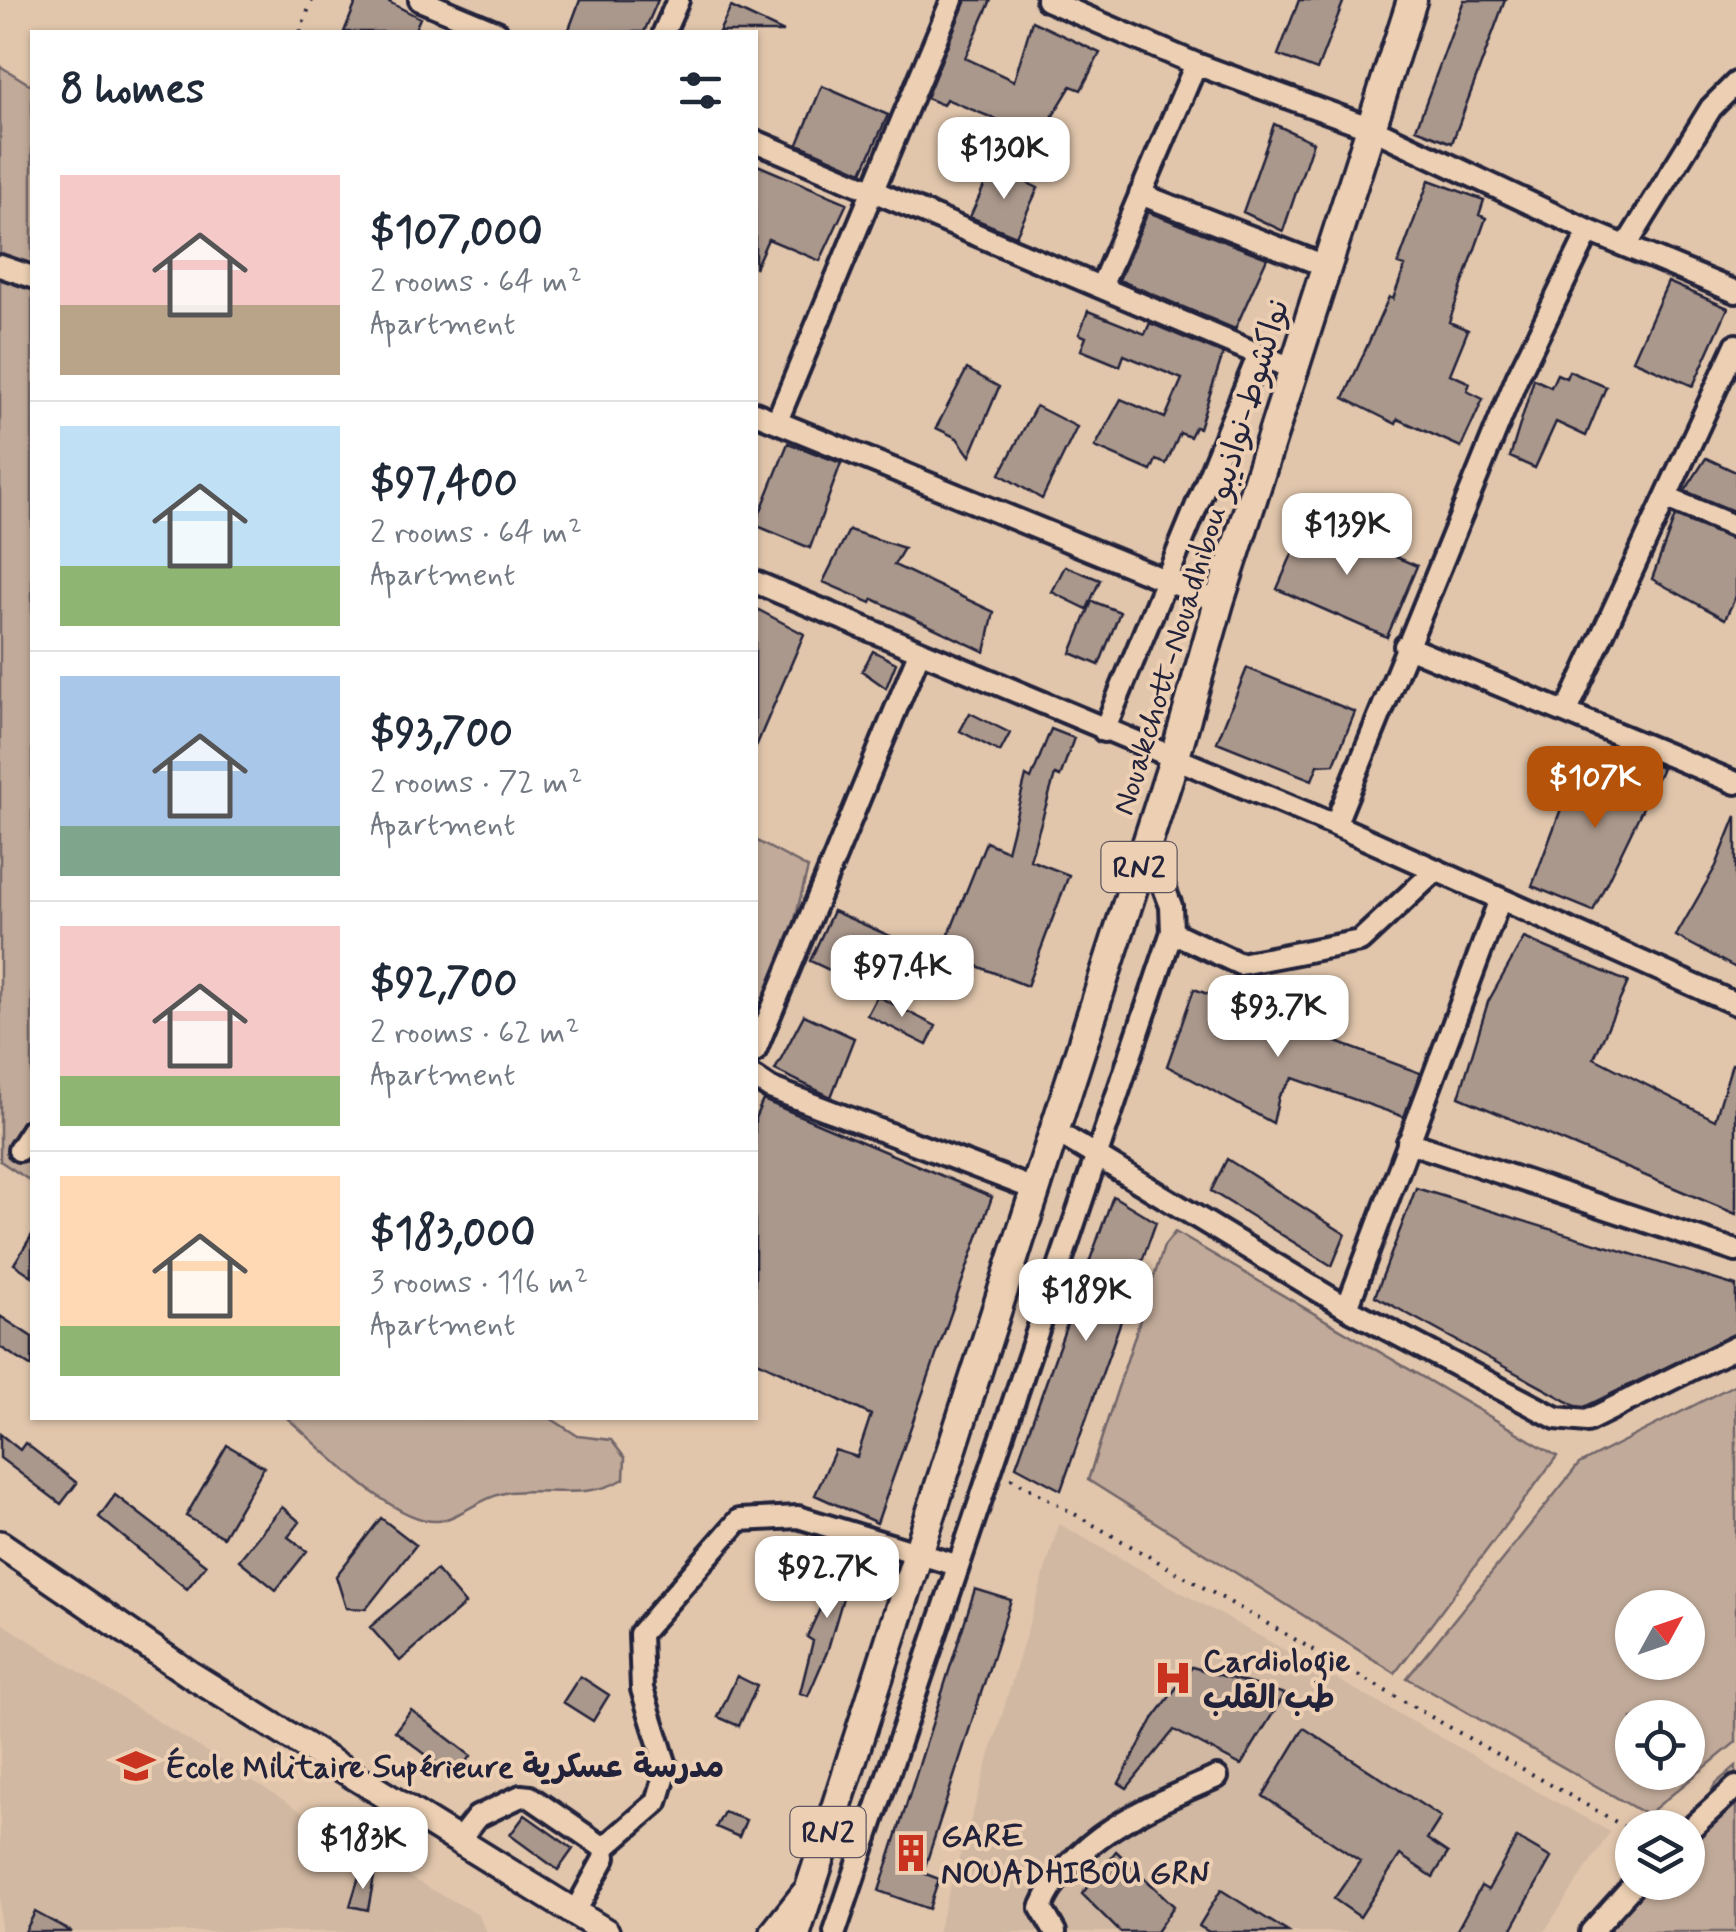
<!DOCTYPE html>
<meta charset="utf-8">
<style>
:root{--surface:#fff;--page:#f2f2f3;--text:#1f2937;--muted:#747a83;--line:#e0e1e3;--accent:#b45309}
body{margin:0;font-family:Mynerve,"Playpen Sans Arabic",sans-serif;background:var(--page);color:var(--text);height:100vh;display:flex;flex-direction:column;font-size:38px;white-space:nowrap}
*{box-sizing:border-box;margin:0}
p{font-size:32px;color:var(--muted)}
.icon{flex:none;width:55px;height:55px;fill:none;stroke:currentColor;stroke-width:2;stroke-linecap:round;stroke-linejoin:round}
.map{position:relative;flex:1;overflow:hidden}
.panel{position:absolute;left:30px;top:30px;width:728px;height:1390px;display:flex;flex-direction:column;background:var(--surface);border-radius:0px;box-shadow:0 2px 8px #0004}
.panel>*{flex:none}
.needle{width:65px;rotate:50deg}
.controls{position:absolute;left:1615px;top:1590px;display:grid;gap:20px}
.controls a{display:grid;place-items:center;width:90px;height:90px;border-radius:50%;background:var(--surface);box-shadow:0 2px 8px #0004;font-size:50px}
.price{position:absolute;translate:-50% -85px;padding:0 22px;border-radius:20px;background:#fff;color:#222;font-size:32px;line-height:65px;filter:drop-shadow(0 2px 5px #0008)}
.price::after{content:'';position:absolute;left:50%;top:60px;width:30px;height:22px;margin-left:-15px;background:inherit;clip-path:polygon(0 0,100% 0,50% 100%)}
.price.selected{background:var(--accent);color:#fff}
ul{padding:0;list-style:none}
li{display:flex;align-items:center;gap:30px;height:250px;padding:0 30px}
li+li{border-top:2px solid var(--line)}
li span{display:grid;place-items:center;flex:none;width:280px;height:200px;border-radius:0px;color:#555}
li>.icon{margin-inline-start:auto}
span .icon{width:120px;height:120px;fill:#fffc;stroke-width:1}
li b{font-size:42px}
h2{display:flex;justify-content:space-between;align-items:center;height:120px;padding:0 30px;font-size:42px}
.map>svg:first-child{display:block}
.built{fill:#d1b8a2}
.green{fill:#c1aa99;stroke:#72666a;stroke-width:2.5;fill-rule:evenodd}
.building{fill:#ab988c;stroke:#22223b;stroke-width:2.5}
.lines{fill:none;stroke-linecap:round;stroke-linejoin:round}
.minor-casing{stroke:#22223b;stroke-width:28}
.major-casing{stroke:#22223b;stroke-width:32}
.highway-casing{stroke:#22223b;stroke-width:35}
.path{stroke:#22223b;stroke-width:4;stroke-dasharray:2.5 8;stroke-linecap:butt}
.minor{stroke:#edd0b3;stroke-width:20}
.major{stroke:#edd0b3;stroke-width:25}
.highway{stroke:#edd0b3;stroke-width:28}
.labels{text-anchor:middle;stroke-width:8;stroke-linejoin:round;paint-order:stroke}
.shield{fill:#edd0b3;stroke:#5f565f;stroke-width:2.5}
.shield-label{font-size:30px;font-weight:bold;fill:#22223b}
.street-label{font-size:32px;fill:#22223b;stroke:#edd0b3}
.poi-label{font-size:32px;font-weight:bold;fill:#22223b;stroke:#edd0b3;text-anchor:start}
</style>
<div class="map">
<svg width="1736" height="1932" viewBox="0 0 1736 1932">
<rect width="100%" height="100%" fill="#e1c6ac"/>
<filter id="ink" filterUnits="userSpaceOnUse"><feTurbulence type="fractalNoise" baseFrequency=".01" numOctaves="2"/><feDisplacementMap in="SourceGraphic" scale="20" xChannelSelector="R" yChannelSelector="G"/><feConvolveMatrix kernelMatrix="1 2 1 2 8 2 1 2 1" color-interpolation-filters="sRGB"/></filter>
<g filter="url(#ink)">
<path class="built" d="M 1059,1524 L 1610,1832 L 1544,1932 L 937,1932 Z
M 0,1622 L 387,1865 L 477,1914 L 487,1932 L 0,1932 Z"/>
<path class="green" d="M 0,66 L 32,86 L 32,1182 L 0,1161 Z
M 755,840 L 808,868 L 755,1075 Z
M 1175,1232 L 1557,1456 L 1395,1673 L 1088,1480 L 1164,1246 Z
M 1736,1384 L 1736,1742 L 1647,1815 L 1407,1678 L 1579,1464 ZM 1632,1608 L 1688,1608 L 1688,1662 L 1632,1662 ZM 1632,1718 L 1688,1718 L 1688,1772 L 1632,1772 Z
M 287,1418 L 550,1418 L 578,1436 L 611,1440 L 625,1458 L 624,1479 C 588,1500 549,1488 510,1492 C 482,1496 458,1519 438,1521 C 393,1524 322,1447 287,1418 Z
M 1736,1766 L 1736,1932 L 1595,1932 L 1645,1883 L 1688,1882 L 1688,1839 L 1715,1784 Z"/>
<path class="building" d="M 357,0 L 385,0 L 420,18 L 414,32 L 344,32 Z
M 580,0 L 658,0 L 644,32 L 568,32 Z
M 966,0 L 991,0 L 965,58 L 1014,81 L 1032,21 L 1100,53 L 1081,90 L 1071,86 L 1040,137 L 946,99 L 943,105 L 926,98 Z
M 1299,0 L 1344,0 L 1317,70 L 1278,55 Z
M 1464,0 L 1505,0 L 1452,143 L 1416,129 Z
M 731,7 L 784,32 L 719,32 Z
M 822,86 L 888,115 L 862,172 L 798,144 Z
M 1274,124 L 1313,142 L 1283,231 L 1243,212 Z
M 755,164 L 847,203 L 820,261 L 768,239 L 755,268 Z
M 993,166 L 1038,188 L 1016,236 L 970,217 Z
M 1429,180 L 1484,200 L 1479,215 L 1486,218 L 1449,322 L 1468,330 L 1450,374 L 1470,383 L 1467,391 L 1483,399 L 1461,447 L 1398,419 L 1396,424 L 1344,398 L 1389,297 L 1393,299 L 1405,266 L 1398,264 Z
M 1148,212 L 1267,258 L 1235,329 L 1119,280 Z
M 1668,282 L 1728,308 L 1693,386 L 1633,360 Z
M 1088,311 L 1145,334 L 1150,323 L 1223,354 L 1199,428 L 1195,427 L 1190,437 L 1180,433 L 1166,464 L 1156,460 L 1151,471 L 1095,447 L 1121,399 L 1165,418 L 1182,379 L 1124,355 L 1120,366 L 1081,350 L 1086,337 L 1079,334 Z
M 967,369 L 999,387 L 970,456 L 957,438 L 936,428 Z
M 1569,371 L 1606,387 L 1586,436 L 1556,422 L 1535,468 L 1510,457 L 1534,379 L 1551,387 L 1557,374 L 1566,378 Z
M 1036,406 L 1077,427 L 1042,499 L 1000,474 Z
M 788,443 L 841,463 L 810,548 L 755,525 Z
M 1706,458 L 1736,472 L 1736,512 L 1685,491 Z
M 1675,516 L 1736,541 L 1736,596 L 1725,619 L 1652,579 Z
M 1307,519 L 1417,566 L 1387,637 L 1277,589 Z
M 849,530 L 904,548 L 894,565 L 994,612 L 985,652 L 873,599 L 871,603 L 823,582 Z
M 1065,566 L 1100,580 L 1087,609 L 1052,592 Z
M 1092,601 L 1120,612 L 1099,665 L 1071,653 Z
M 755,608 L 804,634 L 755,749 Z
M 873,651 L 896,663 L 886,688 L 862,671 Z
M 1247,668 L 1355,712 L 1334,764 L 1318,765 L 1312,780 L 1217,742 Z
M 970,713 L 1010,733 L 1000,752 L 960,731 Z
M 1051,729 L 1074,738 L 1060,777 L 1055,775 L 1030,860 L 1069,875 L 1027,986 L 942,952 L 986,842 L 1007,851 L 1026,776 L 1031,779 Z
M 1614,750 L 1662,768 L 1593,911 L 1532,886 L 1570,785 L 1595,795 Z
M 1736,816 L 1736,968 L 1676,936 L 1716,866 Z
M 833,911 L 897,939 L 874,991 L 810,961 Z
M 1524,938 L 1628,982 L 1594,1058 L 1715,1120 L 1732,1064 L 1736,1065 L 1736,1214 L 1459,1097 L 1488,1002 Z
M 1194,989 L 1420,1073 L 1404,1117 L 1293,1078 L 1279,1096 L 1273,1123 L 1167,1066 Z
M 877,996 L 936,1026 L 927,1045 L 867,1015 Z
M 804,1015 L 854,1038 L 831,1097 L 775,1070 Z
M 763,1100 L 992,1197 L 877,1523 L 815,1495 L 835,1450 L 857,1457 L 871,1415 L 755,1360 L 755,1118 Z
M 1227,1159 L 1345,1234 L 1332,1266 L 1211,1191 Z
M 1416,1188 L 1736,1286 L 1736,1333 L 1584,1407 L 1576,1406 L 1375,1296 Z
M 1113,1196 L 1156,1222 L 1061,1490 L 1016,1466 Z
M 32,1235 L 32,1276 L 14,1264 Z
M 0,1316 L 32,1337 L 32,1367 L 0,1347 Z
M 0,1434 L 20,1450 L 25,1443 L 77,1483 L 61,1504 L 0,1458 Z
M 227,1445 L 264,1467 L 223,1537 L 186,1516 Z
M 115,1495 L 206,1565 L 187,1589 L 99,1517 Z
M 282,1507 L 300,1522 L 288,1537 L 307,1551 L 276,1590 L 239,1560 Z
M 381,1518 L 416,1545 L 366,1609 L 346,1608 L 336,1576 Z
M 848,1547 L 857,1550 L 827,1652 L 808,1696 L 800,1693 L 813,1641 L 807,1637 Z
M 436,1570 L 465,1604 L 400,1661 L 370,1627 Z
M 975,1589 L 1011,1600 L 923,1873 L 939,1879 L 929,1909 L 879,1891 Z
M 1192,1667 L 1285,1694 L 1241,1765 L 1174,1730 L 1127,1788 L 1119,1783 L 1153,1719 Z
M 580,1676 L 609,1695 L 593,1721 L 563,1702 Z
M 737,1676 L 757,1686 L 739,1726 L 718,1717 Z
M 411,1710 L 471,1756 L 455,1777 L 395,1731 Z
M 1304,1728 L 1441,1817 L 1427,1839 L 1448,1853 L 1433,1877 L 1400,1855 L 1360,1917 L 1334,1899 L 1360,1861 L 1263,1796 Z
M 724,1812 L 746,1820 L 739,1837 L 716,1827 Z
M 525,1815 L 573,1849 L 558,1870 L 510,1835 Z
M 1517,1838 L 1551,1858 L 1510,1932 L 1456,1932 L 1481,1886 L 1488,1890 Z
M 1116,1851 L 1174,1906 L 1156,1932 L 1120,1932 L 1082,1894 Z
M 360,1873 L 374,1877 L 368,1910 L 350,1906 Z
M 1221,1890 L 1288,1932 L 1209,1932 L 1199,1926 Z
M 35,1912 L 72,1932 L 25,1932 Z"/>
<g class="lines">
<g class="minor-casing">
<path id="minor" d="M 420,0 L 497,32
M 1047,0 L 1196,64 L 1371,128 L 1589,231 L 1736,292
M 664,32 L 678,0
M 755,141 L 1296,370
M 1140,194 L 1328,267
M 1626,246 L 1711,108 L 1736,83
M 0,266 L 32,277
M 1101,287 L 1196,64
M 755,413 L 1219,602
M 777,421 L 952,0
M 1669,499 L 1736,527
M 755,582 L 1335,825 L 1736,1004
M 1405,646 L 1736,783
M 1567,711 L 1736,345
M 1104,731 L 1259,354
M 1335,825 L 1517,378 L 1589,231
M 1172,932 L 1240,964 L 1360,941 L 1435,871
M 755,1051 L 919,653
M 755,1078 L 770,1088 L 1034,1189
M 1055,1131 L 1347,1308 L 1556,1418 L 1587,1421 L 1736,1347
M 1408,1142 L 1736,1251
M 19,1150 L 32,1130
M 1347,1308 L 1499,902
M 1688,1831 L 1736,1787
M 458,1841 L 477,1817 L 521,1796 L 530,1797 L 604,1848 L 605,1857 L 575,1912
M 604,1848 L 657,1802 L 667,1769 L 642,1689 L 640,1634 L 739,1520 L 798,1517 L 956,1565
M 835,1932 L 1172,932 L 1171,906 L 1147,843
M 1055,1932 L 1041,1908 C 1071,1837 1151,1805 1217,1777
M 1591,1932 L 1636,1882"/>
</g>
<g class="major-casing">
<path id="major" d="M 0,1544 L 191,1675 L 606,1932
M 774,1932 L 804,1894"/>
</g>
<g class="highway-casing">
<path id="highway" d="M 796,1932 L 1174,760 L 1219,602 L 1412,0"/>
</g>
<path class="path" d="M 300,32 L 312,0
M 1011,1478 L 1632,1831"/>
<use href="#minor" class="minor"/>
<use href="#major" class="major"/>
<use href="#highway" class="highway"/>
</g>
</g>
<defs>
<g id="hospital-bare" transform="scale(3)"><path d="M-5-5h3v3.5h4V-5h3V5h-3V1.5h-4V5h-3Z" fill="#c8321e" stroke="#edd0b3" stroke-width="2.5" paint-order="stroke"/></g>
<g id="school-bare" transform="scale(3)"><path d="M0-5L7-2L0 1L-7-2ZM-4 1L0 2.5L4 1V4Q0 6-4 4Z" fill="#c8321e" stroke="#edd0b3" stroke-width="2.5" paint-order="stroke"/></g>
<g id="building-bare" transform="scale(3)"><path d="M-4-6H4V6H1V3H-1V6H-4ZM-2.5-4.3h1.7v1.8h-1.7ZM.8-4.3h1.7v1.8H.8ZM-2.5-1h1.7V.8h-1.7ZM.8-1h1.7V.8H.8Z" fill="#c8321e" stroke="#edd0b3" stroke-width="2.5" paint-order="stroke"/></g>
</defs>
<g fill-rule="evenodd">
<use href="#hospital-bare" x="1173" y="1678"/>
<use href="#school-bare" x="136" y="1766"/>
<use href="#building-bare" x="911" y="1853"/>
</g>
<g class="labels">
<g class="shield">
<rect x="1101.5" y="842" width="75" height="50" rx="8"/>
<rect x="790.5" y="1807" width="75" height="50" rx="8"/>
</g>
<g class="shield-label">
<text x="1139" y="877">RN2</text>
<text x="828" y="1842">RN2</text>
</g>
<g class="street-label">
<text transform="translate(1200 556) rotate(-73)" y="11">Nouakchott-Nouadhibou نواكشوط-نواذيبو</text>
</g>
<g class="poi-label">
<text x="1203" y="1671">Cardiologie<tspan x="1203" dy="37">طب القلب</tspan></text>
<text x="166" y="1777">École Militaire Supérieure مدرسة عسكرية</text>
<text x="941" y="1846">GARE<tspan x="941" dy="37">NOUADHIBOU GRN</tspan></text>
</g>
</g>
</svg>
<div class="controls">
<a><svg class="needle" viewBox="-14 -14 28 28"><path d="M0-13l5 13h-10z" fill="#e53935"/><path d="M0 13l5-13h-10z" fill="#747a83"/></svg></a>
<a><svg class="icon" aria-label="locate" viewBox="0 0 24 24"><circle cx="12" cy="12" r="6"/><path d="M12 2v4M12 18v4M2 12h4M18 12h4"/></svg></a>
<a><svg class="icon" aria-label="layers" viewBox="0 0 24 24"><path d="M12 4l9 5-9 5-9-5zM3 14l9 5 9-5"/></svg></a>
</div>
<b class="price" style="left:1004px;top:202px">$130K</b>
<b class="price" style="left:1347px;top:578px">$139K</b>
<b class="price selected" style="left:1595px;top:831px">$107K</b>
<b class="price" style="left:902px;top:1020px">$97.4K</b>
<b class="price" style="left:1278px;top:1060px">$93.7K</b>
<b class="price" style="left:1086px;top:1344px">$189K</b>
<b class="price" style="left:827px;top:1621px">$92.7K</b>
<b class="price" style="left:363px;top:1892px">$183K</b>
<section class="panel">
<h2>8 homes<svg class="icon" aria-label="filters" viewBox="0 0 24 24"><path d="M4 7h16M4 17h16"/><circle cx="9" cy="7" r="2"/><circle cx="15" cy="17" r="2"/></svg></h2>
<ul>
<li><span style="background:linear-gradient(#f6c9c9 65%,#b9a48a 0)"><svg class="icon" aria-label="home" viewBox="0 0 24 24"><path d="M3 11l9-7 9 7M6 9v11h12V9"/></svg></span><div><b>$107,000</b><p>2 rooms · 64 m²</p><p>Apartment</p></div></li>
<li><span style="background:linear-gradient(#bfe0f5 70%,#8fb573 0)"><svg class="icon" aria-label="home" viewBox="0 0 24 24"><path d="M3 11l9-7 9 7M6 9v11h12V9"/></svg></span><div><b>$97,400</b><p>2 rooms · 64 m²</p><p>Apartment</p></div></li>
<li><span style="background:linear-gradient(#a9c7e8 75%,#7fa58c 0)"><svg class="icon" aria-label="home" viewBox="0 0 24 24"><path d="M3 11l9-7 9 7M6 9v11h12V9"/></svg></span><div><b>$93,700</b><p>2 rooms · 72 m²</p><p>Apartment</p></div></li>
<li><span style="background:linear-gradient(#f6c9c9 75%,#8fb573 0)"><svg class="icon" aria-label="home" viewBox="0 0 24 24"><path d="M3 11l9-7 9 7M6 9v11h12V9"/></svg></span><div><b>$92,700</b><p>2 rooms · 62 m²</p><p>Apartment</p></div></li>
<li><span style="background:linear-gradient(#ffd9b3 75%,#8fb573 0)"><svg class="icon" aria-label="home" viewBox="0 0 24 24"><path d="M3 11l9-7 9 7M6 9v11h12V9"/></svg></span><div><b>$183,000</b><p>3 rooms · 116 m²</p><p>Apartment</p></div></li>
</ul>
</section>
</div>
